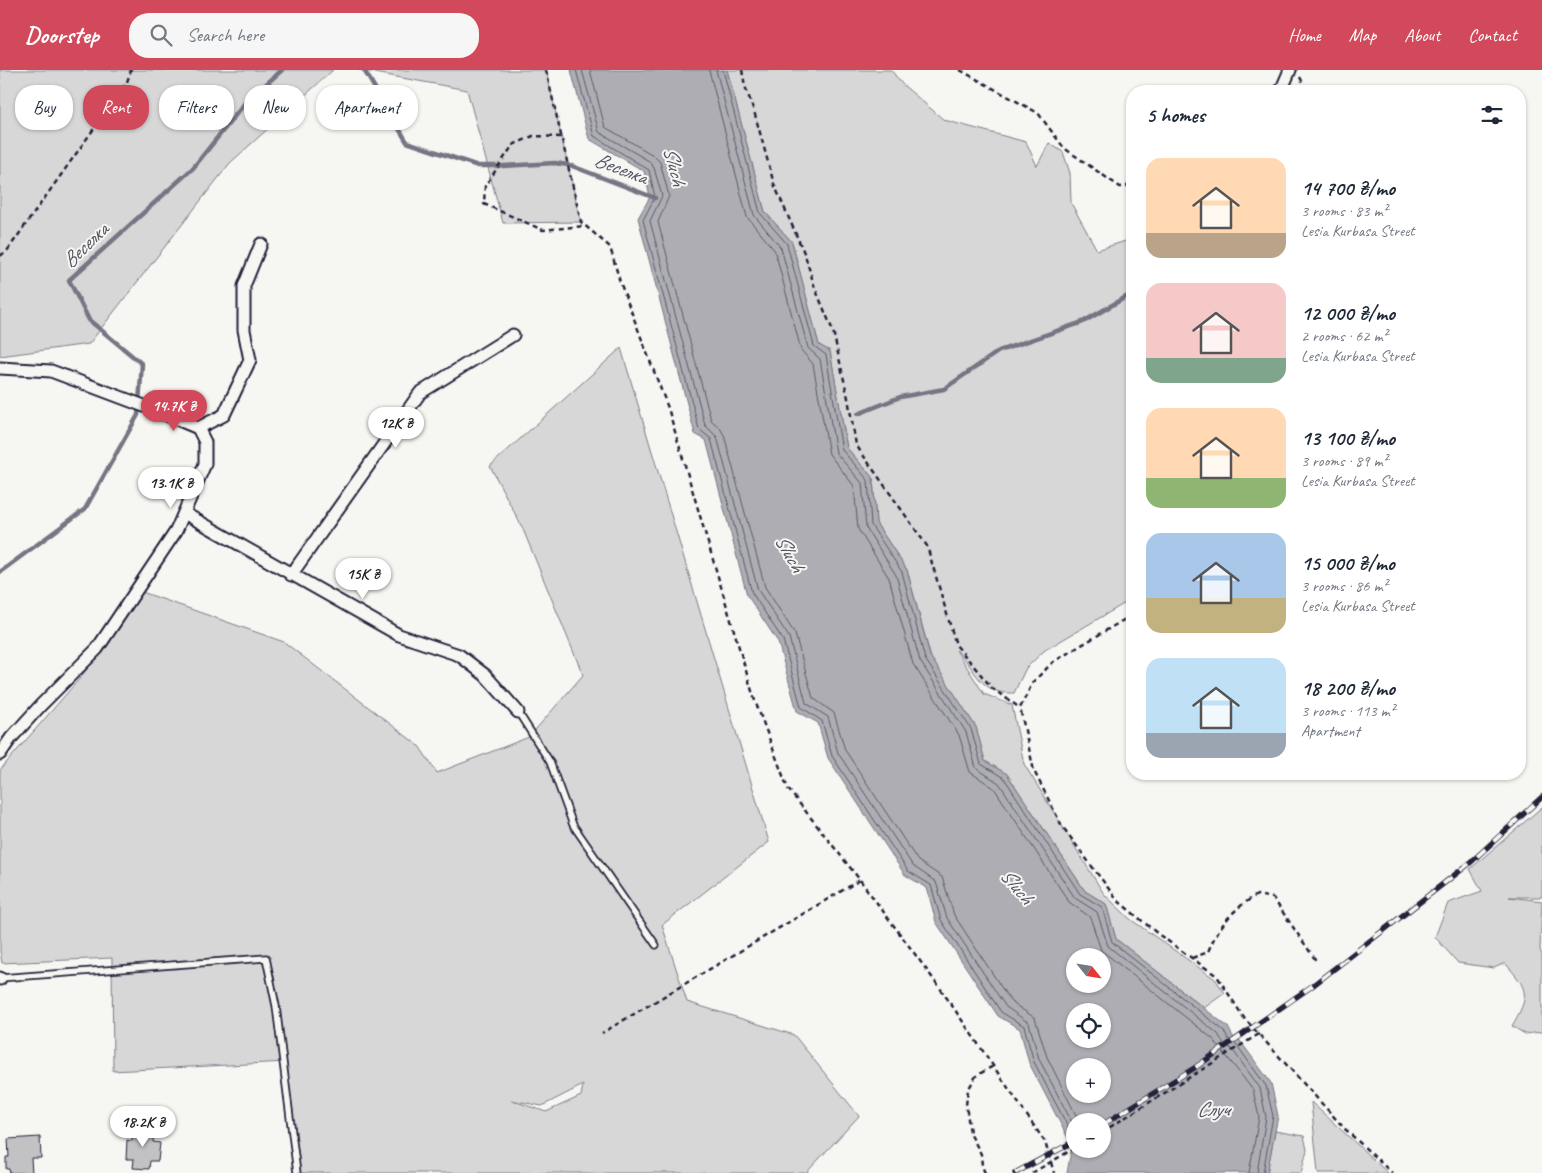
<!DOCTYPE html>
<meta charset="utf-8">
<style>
:root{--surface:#fff;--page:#f6f6f7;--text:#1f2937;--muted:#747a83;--accent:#d1495b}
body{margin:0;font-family:Caveat,sans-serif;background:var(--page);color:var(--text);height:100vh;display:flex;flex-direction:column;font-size:19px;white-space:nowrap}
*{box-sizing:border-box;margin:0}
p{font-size:16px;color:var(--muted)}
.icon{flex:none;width:28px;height:28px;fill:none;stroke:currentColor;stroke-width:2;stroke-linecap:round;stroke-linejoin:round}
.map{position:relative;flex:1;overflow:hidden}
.panel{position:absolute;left:1126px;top:15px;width:400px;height:695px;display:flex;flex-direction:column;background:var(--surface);border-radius:20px;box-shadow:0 1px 4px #0004}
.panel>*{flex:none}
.guide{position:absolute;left:15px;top:15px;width:475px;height:45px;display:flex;gap:10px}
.needle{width:32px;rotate:120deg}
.fabs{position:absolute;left:1066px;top:878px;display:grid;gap:10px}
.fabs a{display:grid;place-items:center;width:45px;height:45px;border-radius:50%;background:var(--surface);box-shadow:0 1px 4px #0004;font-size:25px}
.price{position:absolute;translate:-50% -42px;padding:0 11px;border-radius:18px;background:#fff;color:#222;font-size:16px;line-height:32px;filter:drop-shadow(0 1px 2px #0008)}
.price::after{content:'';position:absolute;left:50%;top:30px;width:15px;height:11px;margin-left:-8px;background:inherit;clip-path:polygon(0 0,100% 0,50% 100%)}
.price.active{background:var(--accent);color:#fff}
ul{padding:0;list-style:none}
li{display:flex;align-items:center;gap:15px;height:125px;padding:0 20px}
li span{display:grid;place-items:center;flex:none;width:140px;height:100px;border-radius:15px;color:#555}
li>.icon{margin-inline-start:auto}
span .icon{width:60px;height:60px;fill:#fffc;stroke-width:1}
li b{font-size:21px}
h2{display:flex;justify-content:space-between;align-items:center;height:60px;padding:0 20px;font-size:21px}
.chip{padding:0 18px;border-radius:20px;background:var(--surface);box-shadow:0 1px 4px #0004;font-size:18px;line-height:45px}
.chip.active{background:var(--accent);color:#fff}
header{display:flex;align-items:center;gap:30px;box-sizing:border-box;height:70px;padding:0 25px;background:var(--accent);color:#fff}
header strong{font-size:24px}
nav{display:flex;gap:28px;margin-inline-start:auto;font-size:18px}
.search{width:350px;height:45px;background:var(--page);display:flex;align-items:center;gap:12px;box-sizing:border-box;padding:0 18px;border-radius:20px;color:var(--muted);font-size:19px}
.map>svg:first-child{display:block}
.green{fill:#d7d7d7;stroke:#7c7c89;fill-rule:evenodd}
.water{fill:#adadb3;stroke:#757583;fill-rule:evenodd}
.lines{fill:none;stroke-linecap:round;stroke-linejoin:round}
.shore{stroke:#5a5a6b;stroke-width:1}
.stream{stroke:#757583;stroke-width:4.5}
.building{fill:#c2c2c4;stroke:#22223b}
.lane-casing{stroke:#22223b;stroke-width:9}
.street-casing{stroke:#22223b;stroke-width:15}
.path{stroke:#22223b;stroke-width:2.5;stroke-dasharray:5 4;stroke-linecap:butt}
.lane{stroke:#f6f6f2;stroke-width:5.5}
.street{stroke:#f6f6f2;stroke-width:11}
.rail-casing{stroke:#22223b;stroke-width:5.5}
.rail{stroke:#f6f6f2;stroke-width:4;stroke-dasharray:11;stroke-linecap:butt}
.path-bridge{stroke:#22223b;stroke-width:2.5;stroke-dasharray:5 4;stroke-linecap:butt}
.labels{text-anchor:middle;stroke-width:4;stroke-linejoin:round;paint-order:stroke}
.water-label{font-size:21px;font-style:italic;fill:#535365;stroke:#f6f6f2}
</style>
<header>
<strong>Doorstep</strong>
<div class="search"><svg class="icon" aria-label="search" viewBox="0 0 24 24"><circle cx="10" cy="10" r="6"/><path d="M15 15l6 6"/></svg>Search here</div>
<nav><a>Home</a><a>Map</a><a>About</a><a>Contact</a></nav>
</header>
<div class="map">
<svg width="1542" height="1103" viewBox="0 0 1542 1103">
<rect width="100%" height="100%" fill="#f6f6f2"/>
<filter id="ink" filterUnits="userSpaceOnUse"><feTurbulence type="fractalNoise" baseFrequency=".02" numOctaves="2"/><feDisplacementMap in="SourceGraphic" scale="10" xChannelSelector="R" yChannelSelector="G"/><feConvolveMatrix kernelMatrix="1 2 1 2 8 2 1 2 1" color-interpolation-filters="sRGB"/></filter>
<g filter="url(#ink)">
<path class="green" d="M 0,0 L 333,0 L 230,93 L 89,274 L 0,286 Z
M 359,0 L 546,0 L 581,152 L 503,153 L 467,20 Z
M 727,0 L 891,0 L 902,14 L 944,50 L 1026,72 L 1037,96 L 1049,73 L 1063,82 L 1070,103 L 1071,133 L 1097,180 L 1132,169 L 1132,529 L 1045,580 L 1026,598 L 1014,623 C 979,625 976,598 956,580 L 984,624 L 1012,635 L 1024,694 L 1104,824 L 1130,849 L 1215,909 L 1225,923 L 1204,938 L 1116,869 L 1106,834 L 1085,821 L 1007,704 L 985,691 L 976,657 L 931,588 L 907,500 L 876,453 L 873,408 L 847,378 L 830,281 L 819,275 L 792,172 L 765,142 Z
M 621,278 L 769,772 L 662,855 L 687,932 L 794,965 L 859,1046 L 806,1103 L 300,1103 L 286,992 L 113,1001 L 112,888 L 2,893 L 0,881 L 0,700 L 81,607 L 142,522 L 284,572 L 419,676 L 437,703 L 529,667 L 583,605 L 522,457 L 490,396 ZM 583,1015 L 581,1026 L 546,1042 L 511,1030 L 542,1036 Z
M 1542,737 L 1542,827 L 1509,827 L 1542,831 L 1540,880 L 1542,885 L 1542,962 L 1525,964 L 1512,956 C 1530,925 1529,920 1505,893 L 1494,898 L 1458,893 L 1435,867 L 1448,833 L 1482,821 L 1470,799 Z
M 1311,1032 L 1388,1103 L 1318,1103 Z
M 1275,1061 L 1304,1066 L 1307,1080 L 1301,1103 L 1267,1103 Z"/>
<path class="water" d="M 571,0 L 727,0 L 765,142 L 792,172 L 819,275 L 830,281 L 847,378 L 873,408 L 876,453 L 907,500 L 930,586 L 976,657 L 985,691 L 1007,704 L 1085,821 L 1106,834 L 1116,869 L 1228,957 L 1233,967 L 1238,968 L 1271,1013 L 1278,1046 L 1267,1103 L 1067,1103 L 1072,1076 L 1029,993 L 1020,959 L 998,946 L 936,852 L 927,818 L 905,805 L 828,688 L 818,653 L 797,641 L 778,572 L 747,525 L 706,370 L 695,364 L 638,148 L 650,127 L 644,101 L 589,69 ZM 1075,886 L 1102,886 L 1102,914 L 1075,914 ZM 1075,941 L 1102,941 L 1102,969 L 1075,969 ZM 1075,996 L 1102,996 L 1102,1024 L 1075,1024 ZM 1075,1051 L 1102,1051 L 1102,1079 L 1075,1079 Z"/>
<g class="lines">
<path class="shore" d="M 576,0 L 594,66 L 649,100 L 655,127 L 643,150 L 699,359 L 711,369 L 752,523 L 783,570 L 801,637 L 822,651 L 832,686 L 908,801 L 931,815 L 941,850 L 1001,942 L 1024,956 L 1034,992 L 1075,1070
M 582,0 L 599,62 L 649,91 L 654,98 L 662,126 L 650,151 L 705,355 L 717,367 L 758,520 L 789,567 L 806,633 L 828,647 L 838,683 L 913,796 L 936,812 L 947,848 L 1006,937 L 1029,953 L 1039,989 L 1075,1058
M 590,0 L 605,57 L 653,85 L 660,92 L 669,126 L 658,152 L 711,350 L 720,358 L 724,365 L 765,517 L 795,564 L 813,628 L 834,643 L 845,680 L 918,791 L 942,807 L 954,845 L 1011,932 L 1035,948 L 1047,987 L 1079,1051
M 709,0 L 747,147 L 775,181 L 801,280 L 813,294 L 829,384 L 854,416 L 858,459 L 889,508 L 913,594 L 959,665 L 970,702 L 994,718 L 1069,832 L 1090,847 L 1101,880 L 1213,969 L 1253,1020 L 1259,1047 L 1249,1103
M 716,0 L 754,145 L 781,178 L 808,278 L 820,289 L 836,383 L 862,413 L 866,458 L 896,505 L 920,591 L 966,662 L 976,698 L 999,713 L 1075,828 L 1097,842 L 1108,876 L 1218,964 L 1224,974 L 1232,979 L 1260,1018 L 1266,1047 L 1257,1103
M 723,0 L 760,143 L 787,174 L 814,276 L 826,285 L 842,380 L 868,410 L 871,455 L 902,502 L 925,589 L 971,659 L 981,694 L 1004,708 L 1080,824 L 1102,837 L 1112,872 L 1223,960 L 1229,970 L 1236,974 L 1266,1016 L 1273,1046 L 1263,1103"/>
<path class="stream" d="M 364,0 L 407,72 L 478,96 L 499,96
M 503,96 L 555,93 L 568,95
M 572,96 L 655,128
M 858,344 L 900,327 L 944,319 L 999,281 L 1083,252 L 1126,227 L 1132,226
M 0,502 L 85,439 L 138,345 L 142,294 L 89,250 L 69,210 L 193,98 L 245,33 L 282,0"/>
</g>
<path class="building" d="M 133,1058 L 154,1059 L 153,1072 L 160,1073 L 158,1091 L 150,1091 L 149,1099 L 133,1098 L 134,1089 L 126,1089 L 127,1070 L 132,1071 Z
M 40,1067 L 41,1088 L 31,1088 L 32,1103 L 10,1103 L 9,1099 L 6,1099 L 6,1087 L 9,1087 L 8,1069 Z"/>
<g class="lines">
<g class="lane-casing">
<path id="lane" d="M 518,642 L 550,692 L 573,755 L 656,875
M 0,908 L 266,888 L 276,936 L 297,1103"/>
</g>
<g class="street-casing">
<path id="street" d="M 1281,21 L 1290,0
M 0,298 L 51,301 L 160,342 L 198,358
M 184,443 L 399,565 L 459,585 L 485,605 L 518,642
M 291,505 L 420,323 L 513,265
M 0,684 L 11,668 L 41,635 L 97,579 L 176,461 L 205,394 L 205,372 L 198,358 L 224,345 L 250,290 L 244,260 L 244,216 L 261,174
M 0,908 L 0,909"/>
</g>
<path class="path" d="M 546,0 L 581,152 L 610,177 L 620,212 L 668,338 L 754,628 L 788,719 L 860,810 L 602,963
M 742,0 L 745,16 L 754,41 L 774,114 L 805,185 L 815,218 L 833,261 L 848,328 L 856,375 L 927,476 L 956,575 L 993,619 L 1020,638
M 960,0 L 1038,43 L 1064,78 L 1120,117 L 1132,115
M 1300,7 L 1307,21
M 561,67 L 533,66 L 513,75 L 485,116 L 484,134 L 543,160 L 584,156
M 0,186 L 7,181 L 127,12 L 131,0
M 1132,545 L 1053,592 L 1033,612 L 1020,638 L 1034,701 L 1062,756 L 1117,830 L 1158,864 L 1217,906 L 1244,948 L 1345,1059 L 1392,1103
M 860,810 L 940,918 L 1045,1072 L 1054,1103
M 1192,888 L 1208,882 C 1218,856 1234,838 1257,825 L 1273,828 L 1317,892
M 1102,1062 L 1259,964
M 985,1103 L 982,1096 L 981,1084 L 970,1063 L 966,1035 L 968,1020 L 976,1006 L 993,996"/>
<use href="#lane" class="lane"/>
<use href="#street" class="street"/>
<g class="rail-casing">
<path id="rail" d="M 1102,1055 L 1196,997 L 1312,916 L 1470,793 L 1542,727
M 1015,1103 L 1075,1071"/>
</g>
<use href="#rail" class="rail"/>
<path class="path-bridge" d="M 1032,1103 L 1075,1078"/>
</g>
</g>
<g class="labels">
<g class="water-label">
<text transform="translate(675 96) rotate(76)" y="7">Sluch</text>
<text transform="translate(621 98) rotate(21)" y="7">Веселка</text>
<text transform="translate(85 175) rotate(-44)" y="7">Веселка</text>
<text transform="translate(790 483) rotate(61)" y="7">Sluch</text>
<text transform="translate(1017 816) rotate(50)" y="7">Sluch</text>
<text x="1213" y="1046">Случ</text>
</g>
</g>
</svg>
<div class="fabs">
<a><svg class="needle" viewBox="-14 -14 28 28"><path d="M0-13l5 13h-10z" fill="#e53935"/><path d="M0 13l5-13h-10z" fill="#747a83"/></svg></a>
<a><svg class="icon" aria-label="locate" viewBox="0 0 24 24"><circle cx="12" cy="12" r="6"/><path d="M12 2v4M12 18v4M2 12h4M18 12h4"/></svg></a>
<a>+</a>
<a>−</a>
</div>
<b class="price active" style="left:174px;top:362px">14.7K ₴</b>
<b class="price" style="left:396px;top:379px">12K ₴</b>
<b class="price" style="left:171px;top:439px">13.1K ₴</b>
<b class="price" style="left:363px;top:530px">15K ₴</b>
<b class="price" style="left:143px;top:1078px">18.2K ₴</b>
<div class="guide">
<a class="chip">Buy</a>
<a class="chip active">Rent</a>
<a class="chip">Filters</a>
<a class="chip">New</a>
<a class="chip">Apartment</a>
</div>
<section class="panel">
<h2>5 homes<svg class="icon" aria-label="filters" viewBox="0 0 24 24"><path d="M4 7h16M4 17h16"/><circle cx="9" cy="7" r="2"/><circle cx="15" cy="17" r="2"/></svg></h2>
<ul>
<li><span style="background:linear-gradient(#ffd9b3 75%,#b9a48a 0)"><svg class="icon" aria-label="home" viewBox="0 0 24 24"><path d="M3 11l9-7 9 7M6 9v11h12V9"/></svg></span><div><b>14 700 ₴/mo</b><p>3 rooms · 83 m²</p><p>Lesia Kurbasa Street</p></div></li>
<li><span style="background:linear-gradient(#f6c9c9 75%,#7fa58c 0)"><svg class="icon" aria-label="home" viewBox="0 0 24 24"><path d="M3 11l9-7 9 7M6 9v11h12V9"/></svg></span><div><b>12 000 ₴/mo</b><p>2 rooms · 62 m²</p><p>Lesia Kurbasa Street</p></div></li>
<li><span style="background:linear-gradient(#ffd9b3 70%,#8fb573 0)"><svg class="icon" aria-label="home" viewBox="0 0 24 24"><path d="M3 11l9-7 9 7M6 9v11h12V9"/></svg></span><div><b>13 100 ₴/mo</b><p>3 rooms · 89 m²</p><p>Lesia Kurbasa Street</p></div></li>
<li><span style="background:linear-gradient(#a9c7e8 65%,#c2b280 0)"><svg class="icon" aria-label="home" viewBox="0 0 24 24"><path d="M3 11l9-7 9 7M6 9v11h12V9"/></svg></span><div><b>15 000 ₴/mo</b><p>3 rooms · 86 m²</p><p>Lesia Kurbasa Street</p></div></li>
<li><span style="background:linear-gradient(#bfe0f5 75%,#9aa5b1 0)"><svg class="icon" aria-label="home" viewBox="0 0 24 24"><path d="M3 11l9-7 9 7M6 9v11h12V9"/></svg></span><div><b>18 200 ₴/mo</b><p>3 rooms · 113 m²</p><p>Apartment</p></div></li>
</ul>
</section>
</div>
